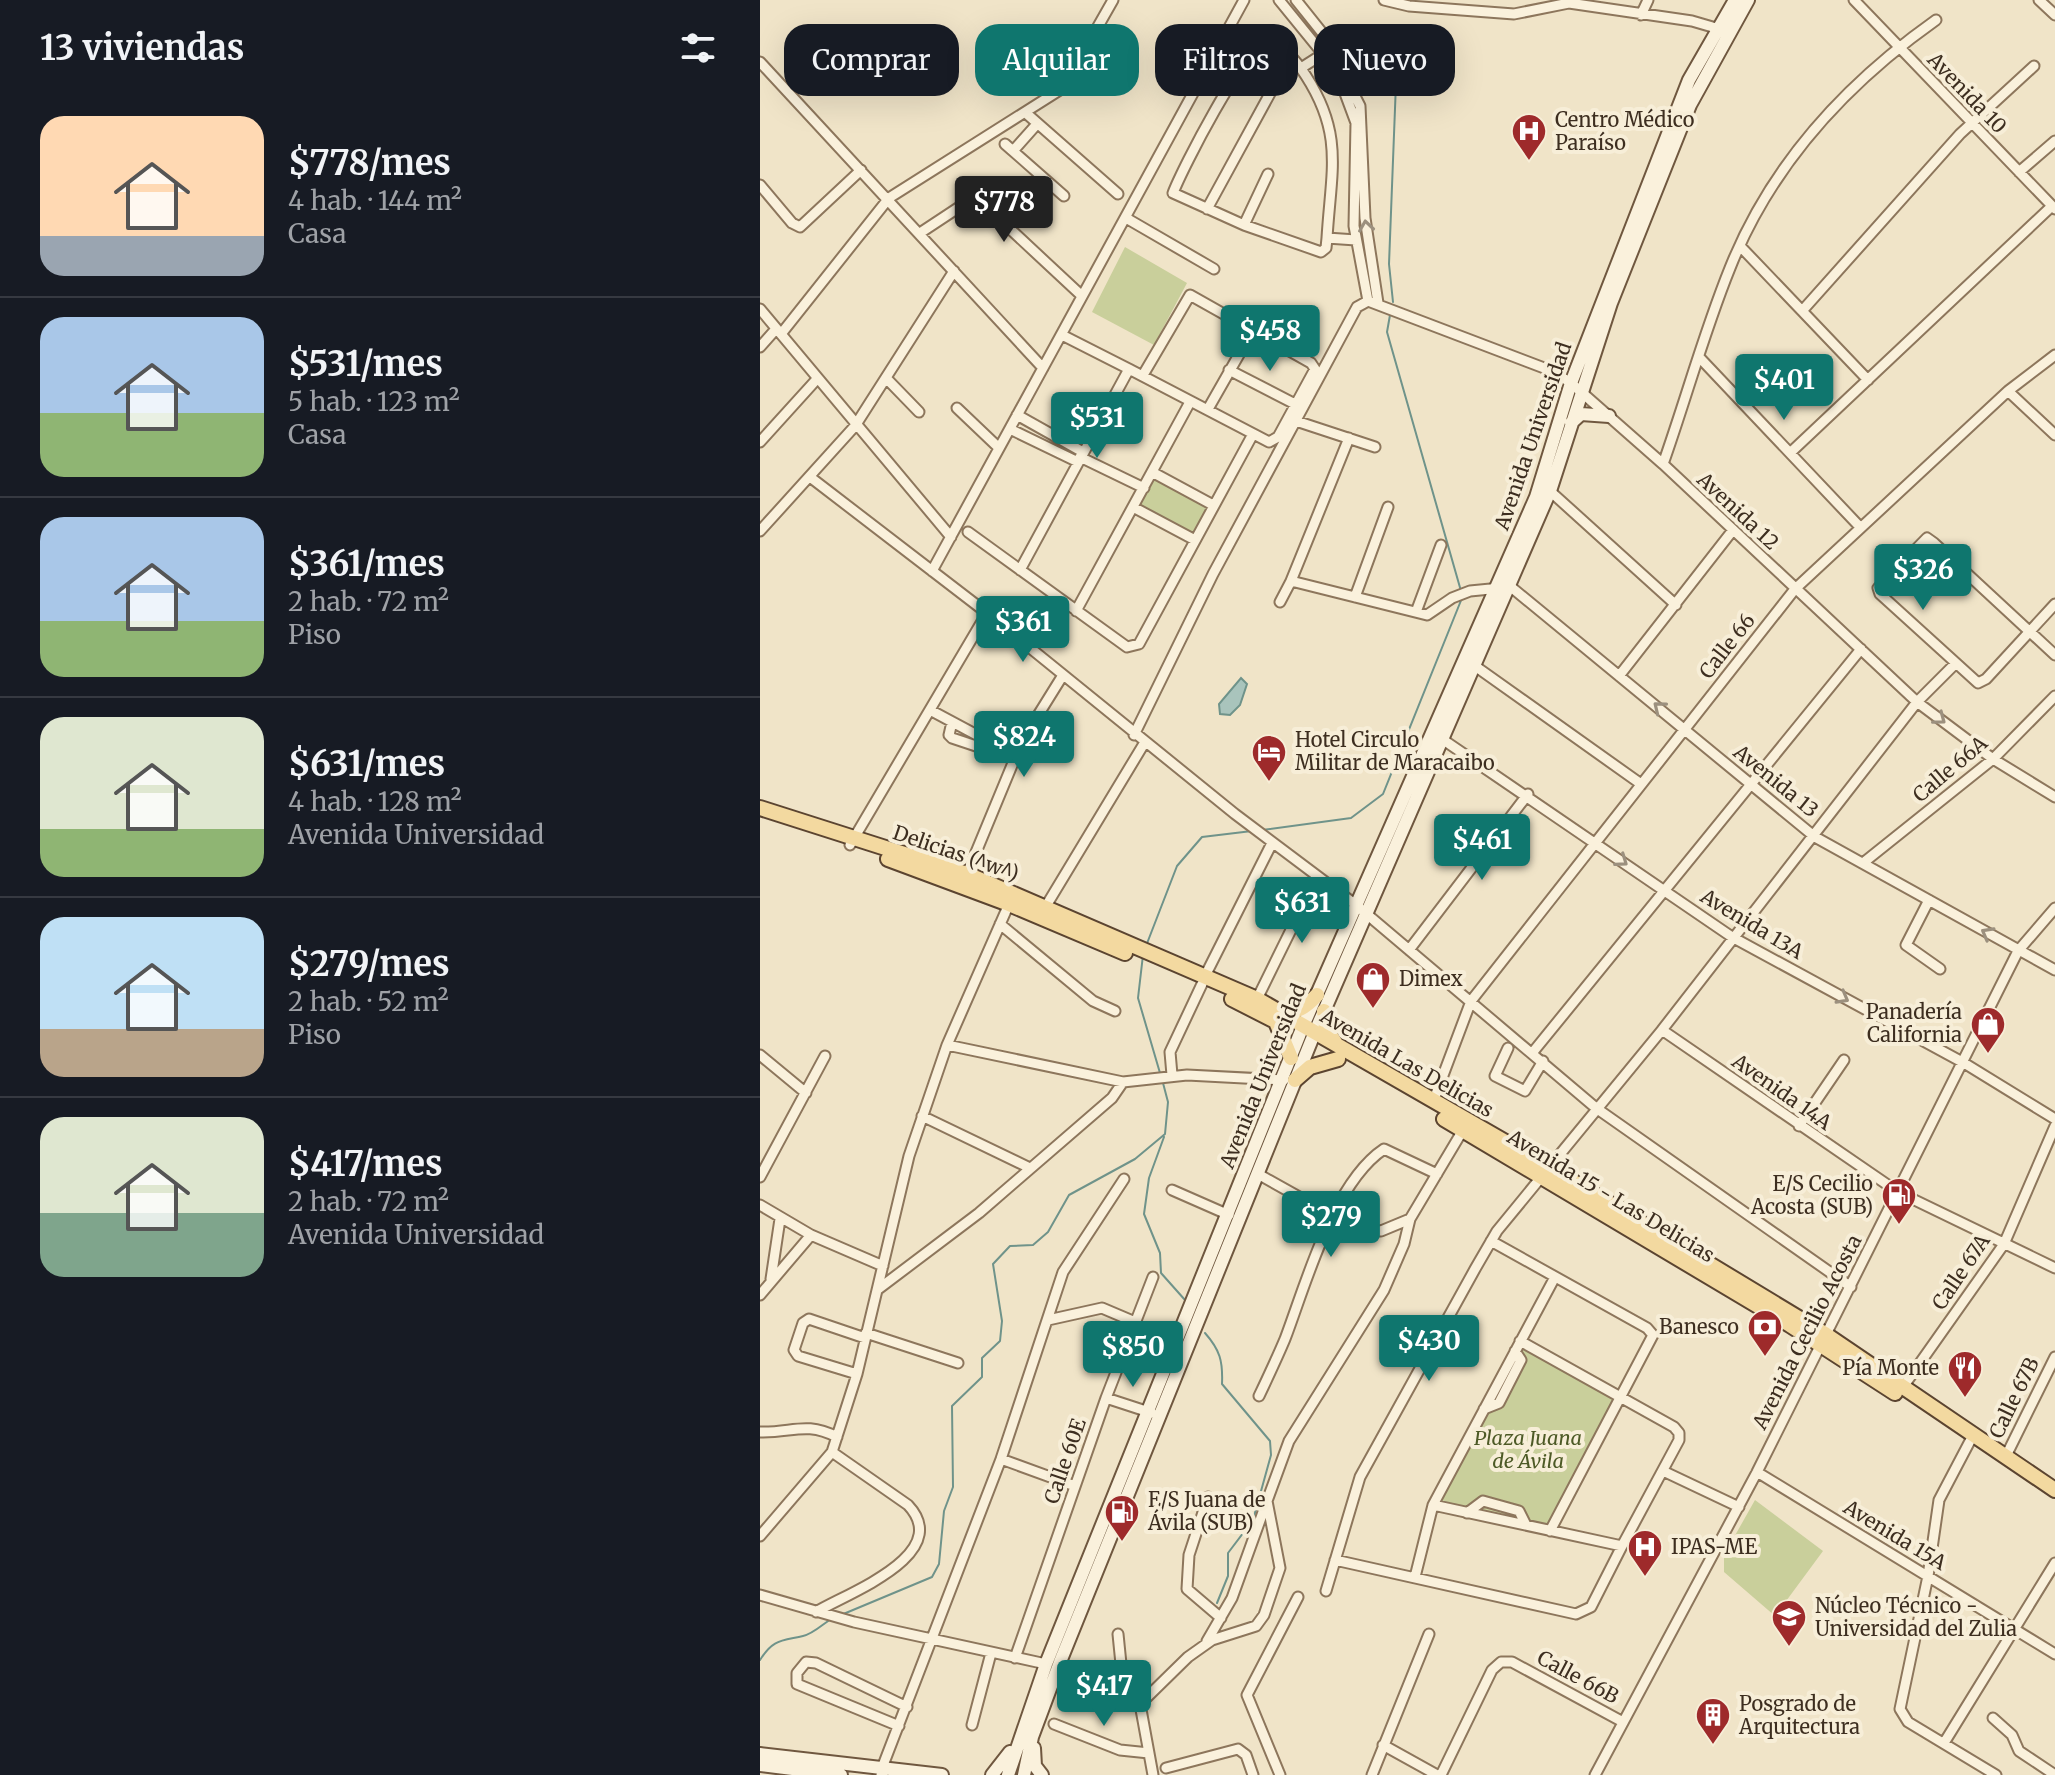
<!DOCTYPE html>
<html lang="es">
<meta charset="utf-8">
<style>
:root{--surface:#171b24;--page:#20242c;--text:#f1f3f6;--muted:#9ea1a6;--line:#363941;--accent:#0f766e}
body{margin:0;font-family:Merriweather,serif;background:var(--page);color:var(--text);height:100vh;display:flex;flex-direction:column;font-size:30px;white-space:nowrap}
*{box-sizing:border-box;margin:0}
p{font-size:26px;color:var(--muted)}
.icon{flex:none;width:44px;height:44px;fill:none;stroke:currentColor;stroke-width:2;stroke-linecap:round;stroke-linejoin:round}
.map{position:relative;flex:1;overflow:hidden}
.sheet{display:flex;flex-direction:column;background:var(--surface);width:760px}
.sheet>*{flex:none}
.hud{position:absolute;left:24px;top:24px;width:760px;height:72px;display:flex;gap:16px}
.price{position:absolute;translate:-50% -68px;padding:0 18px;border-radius:8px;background:var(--accent);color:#fff;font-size:26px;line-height:52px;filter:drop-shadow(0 2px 4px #0008)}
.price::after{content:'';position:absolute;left:50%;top:48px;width:24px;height:18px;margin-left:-12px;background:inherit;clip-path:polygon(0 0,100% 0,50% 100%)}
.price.selected{background:#222;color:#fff}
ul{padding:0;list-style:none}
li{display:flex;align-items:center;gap:24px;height:200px;padding:0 40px}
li+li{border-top:2px solid var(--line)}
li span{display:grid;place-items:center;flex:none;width:224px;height:160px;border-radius:24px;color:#555}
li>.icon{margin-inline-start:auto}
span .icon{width:96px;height:96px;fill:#fffc;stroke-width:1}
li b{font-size:34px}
h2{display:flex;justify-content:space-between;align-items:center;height:96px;padding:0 40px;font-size:34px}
.chip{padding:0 28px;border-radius:24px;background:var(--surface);box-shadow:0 8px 32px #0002;font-size:28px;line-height:72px}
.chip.selected{background:var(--accent);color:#fff}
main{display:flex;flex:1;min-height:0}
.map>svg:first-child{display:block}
.green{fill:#c9cf9b}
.water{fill:#a9c4bc;stroke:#6f938a;stroke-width:2}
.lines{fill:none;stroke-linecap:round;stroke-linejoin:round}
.stream{stroke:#6f938a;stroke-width:2}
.street-casing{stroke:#8d765c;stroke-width:13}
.secondary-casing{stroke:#6f573f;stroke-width:16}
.primary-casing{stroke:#5b4430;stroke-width:18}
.street{stroke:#faf1dc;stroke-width:9}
.secondary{stroke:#faf1dc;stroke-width:12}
.primary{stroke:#f3d9a0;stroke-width:14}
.oneway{stroke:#9c907e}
.labels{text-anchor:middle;stroke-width:8;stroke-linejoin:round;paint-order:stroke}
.street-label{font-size:20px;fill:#3d2e20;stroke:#f7eed8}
.poi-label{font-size:20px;fill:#3d2e20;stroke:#f7eed8;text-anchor:start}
.park-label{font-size:20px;font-style:italic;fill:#4d5a26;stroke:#f7eed8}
</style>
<main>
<section class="sheet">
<h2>13 viviendas<svg class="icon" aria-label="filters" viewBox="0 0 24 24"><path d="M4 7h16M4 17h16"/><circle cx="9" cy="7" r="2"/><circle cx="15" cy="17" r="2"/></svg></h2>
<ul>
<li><span style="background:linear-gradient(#ffd9b3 75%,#9aa5b1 0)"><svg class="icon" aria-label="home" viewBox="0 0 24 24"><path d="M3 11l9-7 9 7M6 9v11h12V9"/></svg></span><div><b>$778/mes</b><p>4 hab. · 144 m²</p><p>Casa</p></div></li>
<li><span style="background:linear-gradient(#a9c7e8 60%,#8fb573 0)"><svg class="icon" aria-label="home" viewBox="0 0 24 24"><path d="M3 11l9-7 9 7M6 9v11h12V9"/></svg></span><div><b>$531/mes</b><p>5 hab. · 123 m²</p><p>Casa</p></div></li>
<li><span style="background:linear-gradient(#a9c7e8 65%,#8fb573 0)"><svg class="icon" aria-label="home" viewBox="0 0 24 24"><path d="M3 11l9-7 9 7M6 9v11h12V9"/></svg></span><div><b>$361/mes</b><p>2 hab. · 72 m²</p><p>Piso</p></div></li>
<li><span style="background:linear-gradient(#dfe7d0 70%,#8fb573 0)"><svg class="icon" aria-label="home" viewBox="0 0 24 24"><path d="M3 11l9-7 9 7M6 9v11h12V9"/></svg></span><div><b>$631/mes</b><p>4 hab. · 128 m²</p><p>Avenida Universidad</p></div></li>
<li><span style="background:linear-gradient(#bfe0f5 70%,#b9a48a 0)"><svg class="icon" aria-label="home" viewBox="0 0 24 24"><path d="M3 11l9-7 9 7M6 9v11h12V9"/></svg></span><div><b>$279/mes</b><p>2 hab. · 52 m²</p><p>Piso</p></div></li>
<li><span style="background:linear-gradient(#dfe7d0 60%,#7fa58c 0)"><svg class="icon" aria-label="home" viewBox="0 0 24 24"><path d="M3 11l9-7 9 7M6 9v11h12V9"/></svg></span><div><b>$417/mes</b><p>2 hab. · 72 m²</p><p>Avenida Universidad</p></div></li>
</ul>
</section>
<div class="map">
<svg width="1295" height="1775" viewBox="0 0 1295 1775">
<rect width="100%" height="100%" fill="#f0e4c8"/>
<path class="green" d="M 365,247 L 427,283 L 394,345 L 332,312 Z
M 393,478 L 448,507 L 432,534 L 378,505 Z
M 761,1343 L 858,1399 L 789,1529 L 675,1504 Z
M 995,1500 L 1063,1551 L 1015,1616 L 964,1572 L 964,1555 Z"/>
<path class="water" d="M 481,678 L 487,684 L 480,705 L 470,715 L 460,714 L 459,704 Z"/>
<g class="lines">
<path class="stream" d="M 633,302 L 629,264 L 638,31
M 630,315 L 627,332 L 701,591
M 502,830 L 591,818 L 623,794 L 702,598
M 386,946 L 417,866 L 442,837 L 492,831
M 383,955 L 378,998 L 400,1073
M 404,1137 L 389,1178 L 384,1214 L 400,1253 L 401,1273 L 425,1300
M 445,1333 C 460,1350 463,1361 462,1384 L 510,1441 L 511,1455 L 493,1520 L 468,1553 L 468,1576 L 457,1603
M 81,1615 L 172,1577 L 179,1564 L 184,1511 L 193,1487 L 192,1406 L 222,1377 L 222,1358 L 240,1341 L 242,1321 L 233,1264 L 250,1246 L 273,1245 L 288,1232 L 309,1195 L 375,1159 L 405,1134 L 408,1102 L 403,1083
M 0,1660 C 13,1639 21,1641 43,1636 C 53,1634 63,1624 71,1619"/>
<g class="street-casing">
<path id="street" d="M 519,0 L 563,54 L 583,88 L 596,123 L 594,226 L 608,301
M 536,0 L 564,35 L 600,106 L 605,218 L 618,303
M 624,0 L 649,6 L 754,14 L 809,3 L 932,21 L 956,28
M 1094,0 L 1295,209
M 1279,0 L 1295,15
M 881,15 L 888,0
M 504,44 C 525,46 535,59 546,76 C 584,135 571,171 567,238 L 566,248 L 561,252 L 484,225 L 413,193 C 423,167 483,51 504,44 Z
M 0,62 L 283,368
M 541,68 L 563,54
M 267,114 L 358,194
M 245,144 L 304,196
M 253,151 L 277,124
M 1259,172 L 1295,141
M 0,185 L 32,223 L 40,227 L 101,170
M 447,209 L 531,55
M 366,218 L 454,269
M 484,225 L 508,174
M 160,233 L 210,200 L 219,200 L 322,296
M 567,238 L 596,240
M 980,246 L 1108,380
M 608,301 L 792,371 L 811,383 L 903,464 L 1157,702 L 1233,759 L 1295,797
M 0,309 L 191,537
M 1042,311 L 1200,134 L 1274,66
M 21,334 L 129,198 L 303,88 L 353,0
M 302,335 L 369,369
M 0,347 L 16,329
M 939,357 L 1100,527
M 469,370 L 535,404
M 126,378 L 159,412
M 1248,391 L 1295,435
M 197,408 L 239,448
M 448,409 L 493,330
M 257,415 L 323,452
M 536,421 L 615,447
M 250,429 L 318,462
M 589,438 L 531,581 L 667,615 L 692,598 L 710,591 L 751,587 L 1055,837 L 1295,970
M 0,442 L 57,379
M 1030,453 L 1292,206
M 320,457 L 384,488
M 903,464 C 926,399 944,332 970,268 C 1011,165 1087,83 1176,20
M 392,472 L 453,505
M 50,477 L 227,613 L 475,814 L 596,905 L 836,1108 L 1091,1287
M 790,491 L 916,605
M 373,507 L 435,540
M 0,531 L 95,426 L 194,271
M 208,532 L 367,647 L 379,644 L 493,434
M 260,570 L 369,369 L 509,442 L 518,437 L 555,369 L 551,363 L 430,295 L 383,375
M 172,571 L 484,0
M 595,597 L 628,507
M 520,602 L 531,581
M 1295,604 L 1226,679 L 1218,683 L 1120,594 L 1118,588 L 1167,538 L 1174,543 L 1295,655
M 316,611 L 430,402
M 656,612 L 681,545
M 715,666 L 881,784
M 859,676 L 973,530
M 170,710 L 228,741 L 233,747 L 225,749 L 192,738 L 189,735 L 192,722
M 374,735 L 453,574 L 597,307 L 608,301
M 682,739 L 972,937 L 1204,1063 L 1295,1119
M 90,845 L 227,613
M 1103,863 L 1233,759 L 1295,696
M 207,874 L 262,741 L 303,675
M 1169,900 L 1146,945 L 1180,969
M 286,906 L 385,742
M 240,924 L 333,1001 L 355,1011
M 649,950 L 768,794
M 444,978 L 512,843
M 497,999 L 557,877
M 902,1030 L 1157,702 L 1195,664
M 187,1045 L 363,1082 L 427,1075 L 524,1080
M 748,1048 L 735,1076 L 765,1091 L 783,1061
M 773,1052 L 1101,649
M 0,1055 L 46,1093
M 412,1075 L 410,1052 L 442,984
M 673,1102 L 711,1001 L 1035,589 L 1248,391 L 1295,355
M 162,1116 L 270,1168
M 1039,1126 L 1084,1060
M 498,1174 L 548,1202 L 584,1228 L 621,1231 L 650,1219
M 0,1177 L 65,1056
M 412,1190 L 469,1215
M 0,1205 L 51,1235 L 123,1266
M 731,1241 L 887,1328 L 893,1335 L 790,1531
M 11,1279 L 20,1219
M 117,1290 L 219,1213 L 352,1098 L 363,1082
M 0,1295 L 51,1235
M 288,1320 L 342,1308 L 375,1322
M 106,1333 L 198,1363
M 97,1374 L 38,1356 L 34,1350 L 43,1323 L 49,1319 L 105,1338
M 1143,1387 L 1244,1244 L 1295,1126
M 499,1396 C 508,1377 517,1358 525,1339 C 546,1284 573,1183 624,1149 L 677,1174
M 346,1398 L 392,1413
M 724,1409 L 739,1403 L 761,1360 L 755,1351
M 0,1432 C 33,1433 45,1421 77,1437
M 1210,1441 L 1179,1500 L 1168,1576 L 1140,1709 L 1148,1722 L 1236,1775
M 1246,1456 L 1295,1357
M 241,1459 L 315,1486
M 903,1471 L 979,1507
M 997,1472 L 1295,1654
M 448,1497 L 429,1555 L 427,1589 L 461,1618
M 673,1505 L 862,1546 L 919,1440 L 919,1433 L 914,1427 L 760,1341
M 707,1513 L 723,1501 L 759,1511 L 766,1525
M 0,1536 L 72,1452 L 97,1374 L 149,1156 L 187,1045 L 249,904
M 575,1560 L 816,1614 L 831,1607 L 862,1546
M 655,1577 L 673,1505 L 795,1277
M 566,1591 L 600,1477 L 715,1269 L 737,1231 L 902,1030 L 1138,1192 L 1295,1268
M 0,1595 L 94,1622 L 286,1664
M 56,1612 C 85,1594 195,1555 148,1505 L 72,1452
M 358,1634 L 362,1674 L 367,1684
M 447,1641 L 472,1598 L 507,1501
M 255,1658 L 346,1398 L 393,1277
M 298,1668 L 367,1684 L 380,1704
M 1233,1718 L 1252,1735 L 1259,1751 L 1295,1775
M 294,1724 L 360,1750 L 389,1753
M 212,1725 L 231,1653
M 139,1726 L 37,1684 L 37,1673 L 46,1662 L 56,1663 L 147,1707
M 1184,1743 L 1295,1563
M 623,1745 L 677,1775
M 122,1768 L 241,1459 L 303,1272 L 364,1179
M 406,1768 L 478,1749 L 486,1755 L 493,1775
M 121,1775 L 123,1775
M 393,1775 L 380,1704 L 428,1657 L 452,1640 L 496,1626 L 504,1615 L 520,1568 L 507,1501 L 529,1441 L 624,1290 L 644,1244 L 650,1219 L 703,1130
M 520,1775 L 487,1695 L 538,1597
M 612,1775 L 669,1634
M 681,1775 L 732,1670 L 741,1662 L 752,1662 L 863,1722
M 835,1775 L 997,1472 L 1258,951 L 1295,908"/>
</g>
<g class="secondary-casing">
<path id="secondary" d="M 811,423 L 821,414 L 849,416
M 274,1748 L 275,1766 L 282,1775
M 0,1754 L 182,1775
M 0,1765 L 81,1775
M 232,1775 L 250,1752
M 248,1775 L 286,1664 L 543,1026 L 776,497 L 811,383 L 929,80 L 975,0
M 264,1775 L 272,1737 L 300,1662 L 554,1034 L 790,491 L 851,303 L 930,105 L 988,0"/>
</g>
<g class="primary-casing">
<path id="primary" d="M 0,808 L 207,874 L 497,999 L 789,1167 L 1065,1334 L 1295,1490
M 128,859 L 249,904 L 365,953
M 472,999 L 525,1026
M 519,1011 C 537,1013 545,1008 557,995
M 564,1011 L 566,1028 L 576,1044
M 516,1022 L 531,1058
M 535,1080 L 550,1067 L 578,1059
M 684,1119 L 1030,1325 L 1135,1393"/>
</g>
<use href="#street" class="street"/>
<use href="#secondary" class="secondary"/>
<use href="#primary" class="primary"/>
</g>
<defs><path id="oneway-chevron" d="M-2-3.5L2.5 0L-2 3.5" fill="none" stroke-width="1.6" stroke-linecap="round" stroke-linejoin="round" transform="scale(2)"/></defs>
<g class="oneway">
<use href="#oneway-chevron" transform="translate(606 226) rotate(-98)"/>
<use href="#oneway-chevron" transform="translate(899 707) rotate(-141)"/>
<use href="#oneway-chevron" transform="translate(1180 719) rotate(37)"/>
<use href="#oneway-chevron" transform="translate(862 861) rotate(35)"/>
<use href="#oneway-chevron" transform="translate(1227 933) rotate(-151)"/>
<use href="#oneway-chevron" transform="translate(1083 998) rotate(29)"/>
</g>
<defs>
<g id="hospital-pin" transform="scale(1.8)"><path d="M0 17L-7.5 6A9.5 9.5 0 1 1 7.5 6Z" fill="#9e2a2b" stroke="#f7eed8"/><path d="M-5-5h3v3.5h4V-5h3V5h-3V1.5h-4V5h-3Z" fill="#fff"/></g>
<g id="hotel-pin" transform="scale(1.8)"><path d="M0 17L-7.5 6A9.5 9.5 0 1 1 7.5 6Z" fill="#9e2a2b" stroke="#f7eed8"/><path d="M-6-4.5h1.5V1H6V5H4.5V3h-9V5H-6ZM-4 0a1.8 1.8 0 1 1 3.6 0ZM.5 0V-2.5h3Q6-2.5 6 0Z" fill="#fff"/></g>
<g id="shop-pin" transform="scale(1.8)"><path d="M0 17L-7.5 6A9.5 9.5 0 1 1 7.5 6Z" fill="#9e2a2b" stroke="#f7eed8"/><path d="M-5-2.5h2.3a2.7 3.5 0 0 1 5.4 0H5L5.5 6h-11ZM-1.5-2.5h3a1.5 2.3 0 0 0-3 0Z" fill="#fff"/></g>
<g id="fuel-pin" transform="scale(1.8)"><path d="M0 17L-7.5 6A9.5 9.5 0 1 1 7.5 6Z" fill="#9e2a2b" stroke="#f7eed8"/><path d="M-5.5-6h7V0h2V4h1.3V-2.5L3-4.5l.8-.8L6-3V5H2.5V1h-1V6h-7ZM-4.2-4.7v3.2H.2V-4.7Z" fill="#fff"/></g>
<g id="bank-pin" transform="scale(1.8)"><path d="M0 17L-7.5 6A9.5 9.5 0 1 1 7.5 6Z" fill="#9e2a2b" stroke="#f7eed8"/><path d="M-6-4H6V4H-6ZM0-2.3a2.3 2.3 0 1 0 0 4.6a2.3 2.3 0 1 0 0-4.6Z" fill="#fff"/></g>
<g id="restaurant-pin" transform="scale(1.8)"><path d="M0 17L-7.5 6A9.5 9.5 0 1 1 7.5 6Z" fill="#9e2a2b" stroke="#f7eed8"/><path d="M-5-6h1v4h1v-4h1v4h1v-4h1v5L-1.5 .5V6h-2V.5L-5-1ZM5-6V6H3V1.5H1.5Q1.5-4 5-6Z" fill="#fff"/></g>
<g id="university-pin" transform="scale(1.8)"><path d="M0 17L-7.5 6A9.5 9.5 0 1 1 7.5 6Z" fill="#9e2a2b" stroke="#f7eed8"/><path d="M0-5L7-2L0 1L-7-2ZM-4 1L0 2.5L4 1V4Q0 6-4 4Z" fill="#fff"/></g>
<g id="building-pin" transform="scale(1.8)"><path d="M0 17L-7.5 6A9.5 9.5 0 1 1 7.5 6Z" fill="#9e2a2b" stroke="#f7eed8"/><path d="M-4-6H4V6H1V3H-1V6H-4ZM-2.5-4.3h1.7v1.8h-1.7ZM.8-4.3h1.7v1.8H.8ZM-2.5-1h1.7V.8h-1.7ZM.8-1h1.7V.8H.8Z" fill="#fff"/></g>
</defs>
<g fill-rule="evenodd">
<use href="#hospital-pin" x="769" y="131"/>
<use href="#hotel-pin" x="509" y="752"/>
<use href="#shop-pin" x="613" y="979"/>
<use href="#shop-pin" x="1228" y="1024"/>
<use href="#fuel-pin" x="1139" y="1195"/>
<use href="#bank-pin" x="1005" y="1327"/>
<use href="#restaurant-pin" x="1205" y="1368"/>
<use href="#fuel-pin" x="362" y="1512"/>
<use href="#hospital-pin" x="885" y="1547"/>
<use href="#university-pin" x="1029" y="1617"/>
<use href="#building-pin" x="953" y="1715"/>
</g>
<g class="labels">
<g class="street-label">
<text transform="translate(1207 93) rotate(46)" y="7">Avenida 10</text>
<text transform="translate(773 436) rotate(-71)" y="7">Avenida Universidad</text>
<text transform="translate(978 511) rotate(43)" y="7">Avenida 12</text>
<text transform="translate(967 646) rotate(-52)" y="7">Calle 66</text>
<text transform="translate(1190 769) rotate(-40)" y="7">Calle 66A</text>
<text transform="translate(1016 781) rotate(39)" y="7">Avenida 13</text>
<text transform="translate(196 853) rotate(19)" y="7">Delicias (^w^)</text>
<text transform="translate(992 924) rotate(31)" y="7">Avenida 13A</text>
<text transform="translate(647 1063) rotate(30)" y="7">Avenida Las Delicias</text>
<text transform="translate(503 1076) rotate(-68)" y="7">Avenida Universidad</text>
<text transform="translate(1022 1092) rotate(35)" y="7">Avenida 14A</text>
<text transform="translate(851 1196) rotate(31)" y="7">Avenida 15 - Las Delicias</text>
<text transform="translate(1201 1272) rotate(-56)" y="7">Calle 67A</text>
<text transform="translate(1047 1332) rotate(-63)" y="7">Avenida Cecilio Acosta</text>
<text transform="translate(1254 1398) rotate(-64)" y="7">Calle 67B</text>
<text transform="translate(305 1461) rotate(-71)" y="7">Calle 60E</text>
<text transform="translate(1135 1535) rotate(31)" y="7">Avenida 15A</text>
<text transform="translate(818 1677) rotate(28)" y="7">Calle 66B</text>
</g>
<g class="poi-label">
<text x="795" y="127">Centro Médico<tspan x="795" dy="23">Paraíso</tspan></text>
<text x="535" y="747">Hotel Circulo<tspan x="535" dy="23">Militar de Maracaibo</tspan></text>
<text x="639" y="986">Dimex</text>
<text x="1202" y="1019" text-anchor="end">Panadería<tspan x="1202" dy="23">California</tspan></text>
<text x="1113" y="1191" text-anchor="end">E/S Cecilio<tspan x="1113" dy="23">Acosta (SUB)</tspan></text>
<text x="979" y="1334" text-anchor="end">Banesco</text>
<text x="1179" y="1375" text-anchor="end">Pía Monte</text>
<text x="388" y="1507">E/S Juana de<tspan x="388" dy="23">Ávila (SUB)</tspan></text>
<text x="911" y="1554">IPAS-ME</text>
<text x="1055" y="1613">Núcleo Técnico -<tspan x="1055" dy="23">Universidad del Zulia</tspan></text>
<text x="979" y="1711">Posgrado de<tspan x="979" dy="23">Arquitectura</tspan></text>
</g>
<g class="park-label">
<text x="768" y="1445">Plaza Juana<tspan x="768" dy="23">de Ávila</tspan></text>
</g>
</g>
</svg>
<b class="price selected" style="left:244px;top:244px">$778</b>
<b class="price" style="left:510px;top:373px">$458</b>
<b class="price" style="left:1024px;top:422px">$401</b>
<b class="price" style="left:337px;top:460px">$531</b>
<b class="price" style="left:1163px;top:612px">$326</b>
<b class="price" style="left:263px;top:664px">$361</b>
<b class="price" style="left:264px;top:779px">$824</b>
<b class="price" style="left:722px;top:882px">$461</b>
<b class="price" style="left:542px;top:945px">$631</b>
<b class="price" style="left:571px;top:1259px">$279</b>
<b class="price" style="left:669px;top:1383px">$430</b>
<b class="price" style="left:373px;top:1389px">$850</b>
<b class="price" style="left:344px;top:1728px">$417</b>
<div class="hud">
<a class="chip">Comprar</a>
<a class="chip selected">Alquilar</a>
<a class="chip">Filtros</a>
<a class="chip">Nuevo</a>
</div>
</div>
</main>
